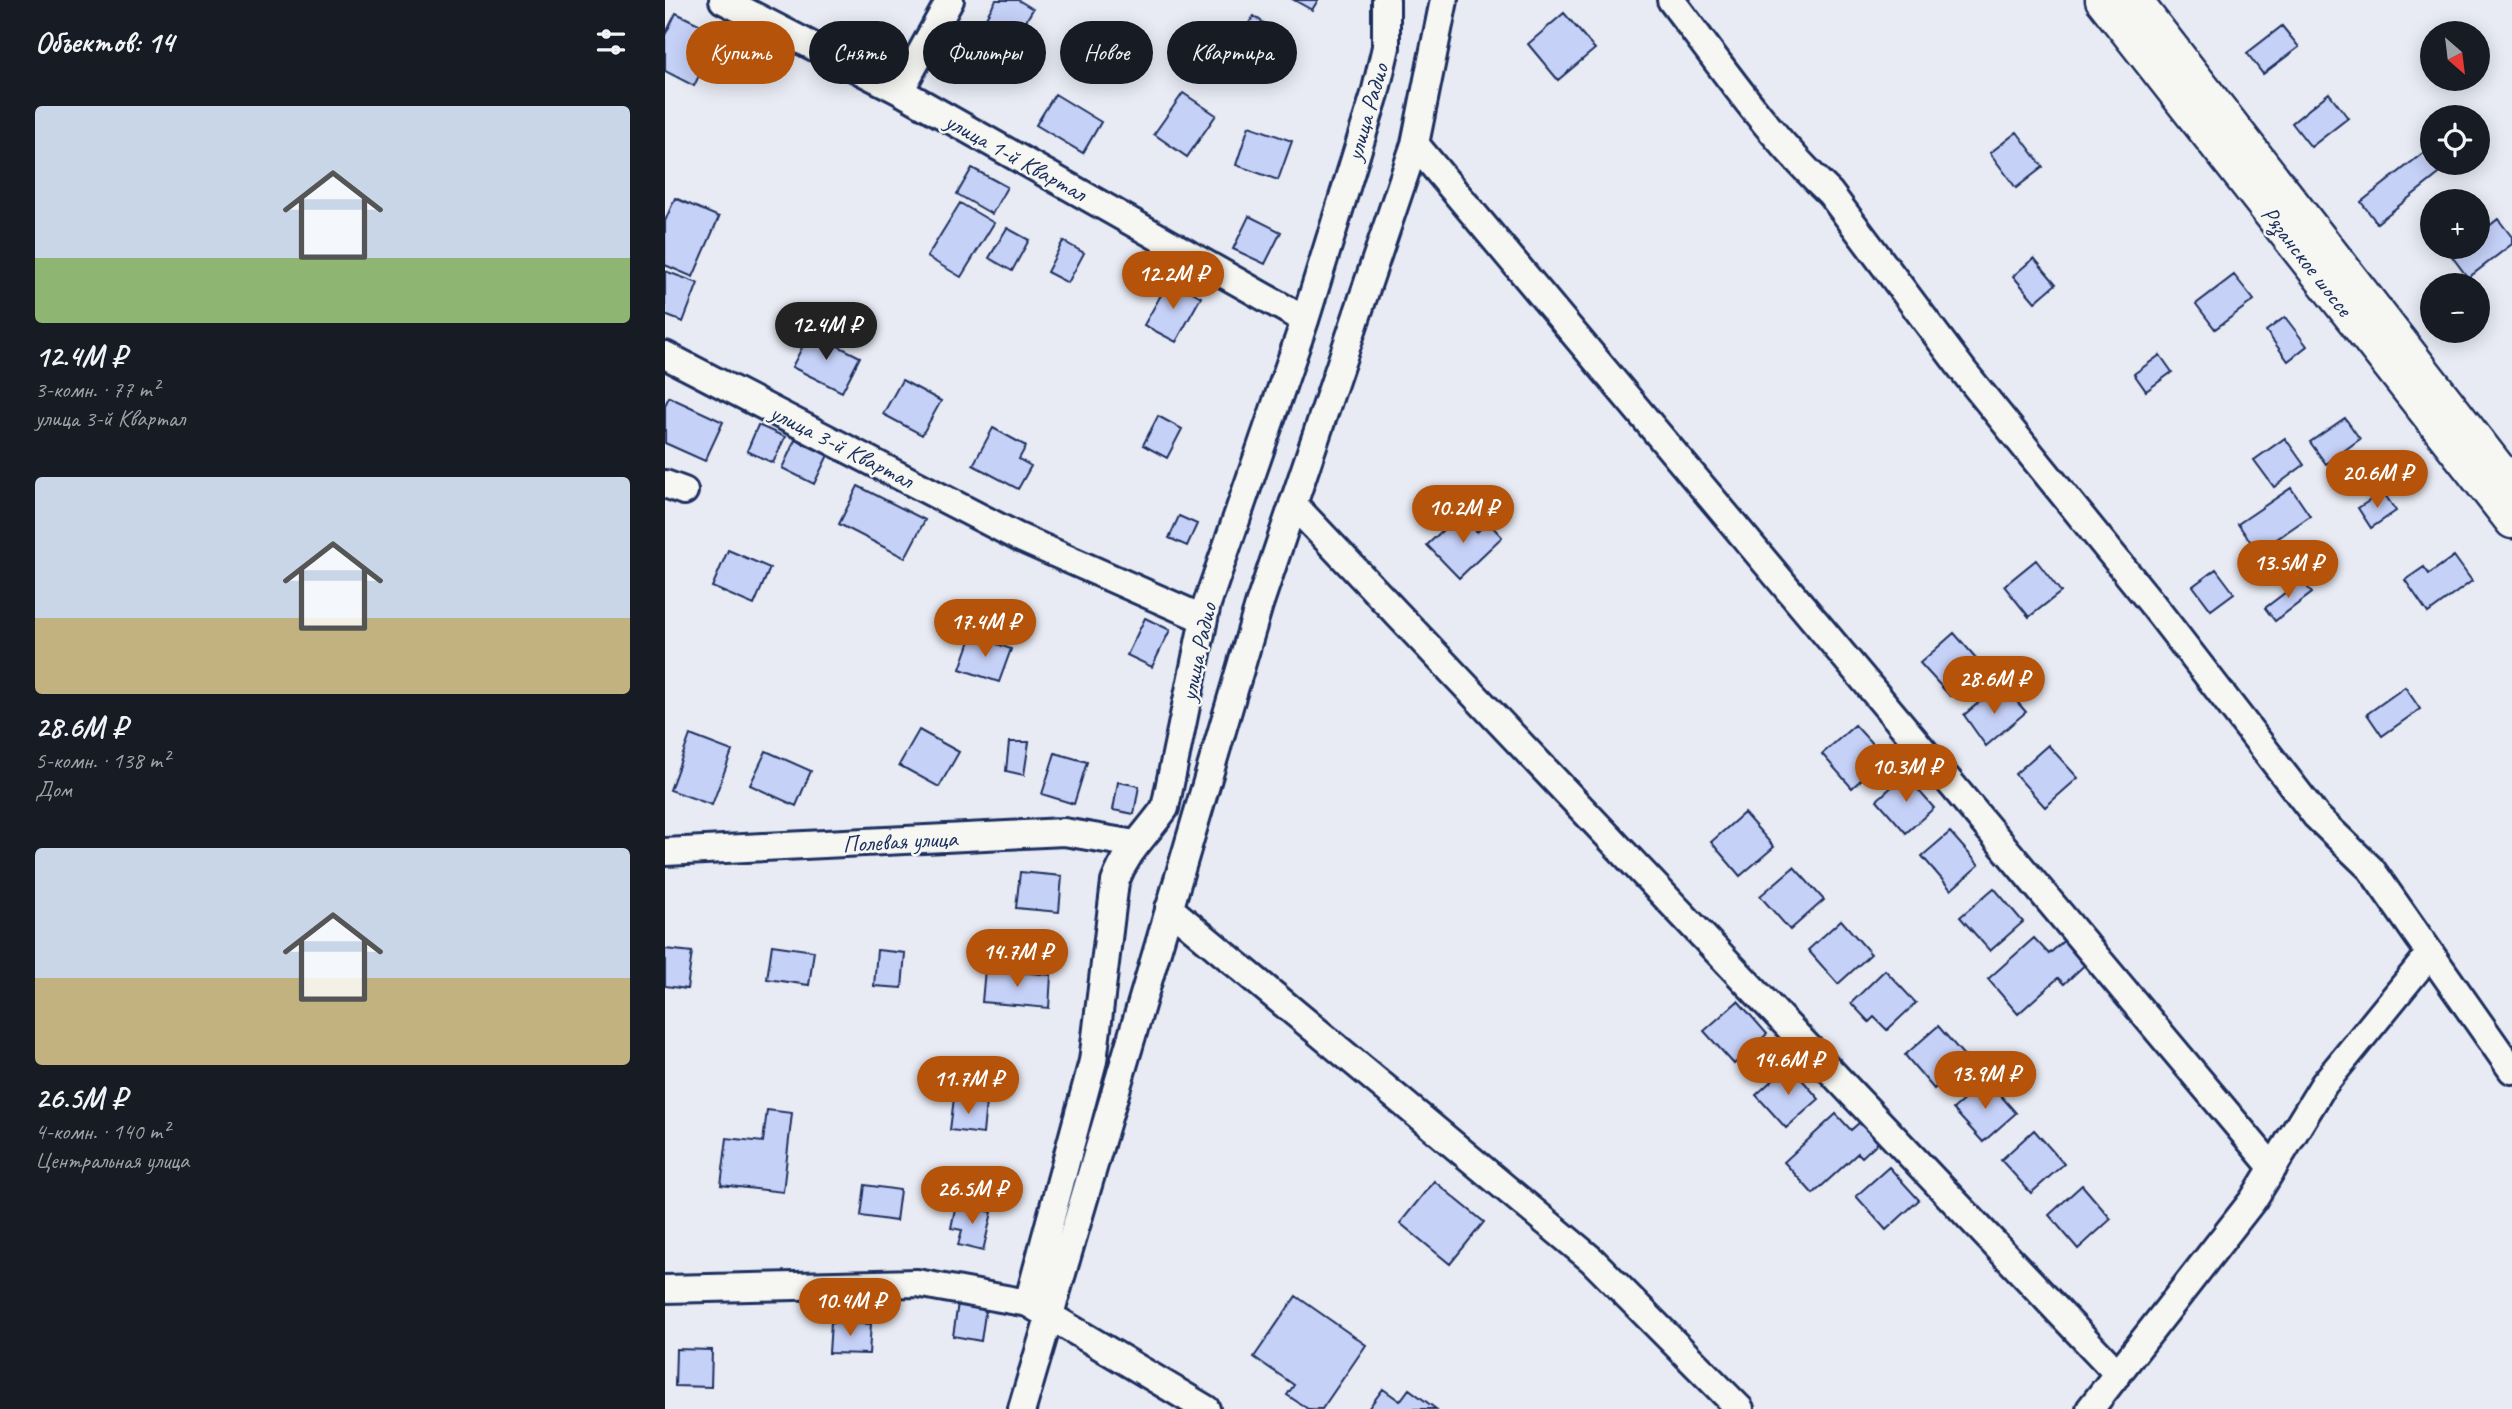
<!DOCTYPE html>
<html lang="ru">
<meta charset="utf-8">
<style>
:root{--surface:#171b24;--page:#20242c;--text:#f1f3f6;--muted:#9ea1a6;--accent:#b45309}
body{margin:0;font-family:Caveat,sans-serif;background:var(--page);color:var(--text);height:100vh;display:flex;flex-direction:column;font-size:26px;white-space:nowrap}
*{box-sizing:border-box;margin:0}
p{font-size:23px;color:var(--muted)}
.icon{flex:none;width:38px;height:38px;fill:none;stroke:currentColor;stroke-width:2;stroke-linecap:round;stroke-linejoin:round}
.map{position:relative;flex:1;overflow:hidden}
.drawer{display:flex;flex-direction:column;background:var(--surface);width:665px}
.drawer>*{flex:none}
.top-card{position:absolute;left:21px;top:21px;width:665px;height:63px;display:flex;gap:14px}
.needle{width:46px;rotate:152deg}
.tools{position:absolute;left:1755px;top:21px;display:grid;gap:14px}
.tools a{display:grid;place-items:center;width:70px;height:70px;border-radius:50%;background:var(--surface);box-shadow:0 4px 18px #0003;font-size:35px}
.price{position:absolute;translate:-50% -60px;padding:0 16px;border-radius:24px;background:var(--accent);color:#fff;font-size:23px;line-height:46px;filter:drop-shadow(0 2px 4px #0008)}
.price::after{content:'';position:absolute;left:50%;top:42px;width:21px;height:16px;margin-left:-10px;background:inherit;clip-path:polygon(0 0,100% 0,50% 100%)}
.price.selected{background:#222;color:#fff}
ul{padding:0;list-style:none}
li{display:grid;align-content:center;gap:14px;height:371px;padding:0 35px}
li span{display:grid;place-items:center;height:217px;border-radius:7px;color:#555}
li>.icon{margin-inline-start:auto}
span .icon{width:126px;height:126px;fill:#fffc;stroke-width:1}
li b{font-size:30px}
h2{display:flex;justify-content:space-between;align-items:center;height:84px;padding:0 35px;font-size:30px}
.pill{padding:0 24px;border-radius:32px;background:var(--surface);box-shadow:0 4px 18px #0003;font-size:24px;line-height:63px}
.pill.selected{background:var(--accent);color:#fff}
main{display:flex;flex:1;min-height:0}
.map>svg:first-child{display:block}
.building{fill:#c6d1f8;stroke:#1b2f5e;stroke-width:2}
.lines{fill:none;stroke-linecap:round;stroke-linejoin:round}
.minor-casing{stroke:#1b2f5e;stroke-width:32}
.major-casing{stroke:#1b2f5e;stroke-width:37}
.minor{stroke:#f6f6f2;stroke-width:26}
.major{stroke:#f6f6f2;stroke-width:32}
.labels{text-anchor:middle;stroke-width:5;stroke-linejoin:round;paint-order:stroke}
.street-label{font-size:24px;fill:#1b2f5e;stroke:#f6f6f2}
</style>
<main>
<section class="drawer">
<h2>Объектов: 14<svg class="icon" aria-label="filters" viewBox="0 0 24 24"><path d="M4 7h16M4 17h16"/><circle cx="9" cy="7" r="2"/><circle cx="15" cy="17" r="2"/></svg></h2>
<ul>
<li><span style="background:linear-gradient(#c9d6e8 70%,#8fb573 0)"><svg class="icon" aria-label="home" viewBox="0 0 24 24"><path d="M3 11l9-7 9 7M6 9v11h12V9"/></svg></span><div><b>12.4M ₽</b><p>3-комн. · 77 m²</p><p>улица 3-й Квартал</p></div></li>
<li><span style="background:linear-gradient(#c9d6e8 65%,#c2b280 0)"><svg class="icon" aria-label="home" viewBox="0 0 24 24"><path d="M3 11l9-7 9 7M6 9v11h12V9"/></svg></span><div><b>28.6M ₽</b><p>5-комн. · 138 m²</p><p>Дом</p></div></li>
<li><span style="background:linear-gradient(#c9d6e8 60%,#c2b280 0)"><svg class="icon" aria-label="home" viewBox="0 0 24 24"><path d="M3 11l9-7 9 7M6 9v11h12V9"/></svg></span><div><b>26.5M ₽</b><p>4-комн. · 140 m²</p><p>Центральная улица</p></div></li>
</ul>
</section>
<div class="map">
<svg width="1847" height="1409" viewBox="0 0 1847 1409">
<rect width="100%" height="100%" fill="#e8ebf4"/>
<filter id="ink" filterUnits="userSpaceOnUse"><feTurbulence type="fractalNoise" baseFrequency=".0143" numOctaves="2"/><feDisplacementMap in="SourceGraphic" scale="14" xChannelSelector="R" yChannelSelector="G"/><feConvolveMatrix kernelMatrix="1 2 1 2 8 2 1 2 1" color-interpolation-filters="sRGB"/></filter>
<g filter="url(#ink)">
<path class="building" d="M 331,0 L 353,0 L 368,9 L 351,38 L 320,19 Z
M 629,0 L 653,0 L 647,10 Z
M 11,13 L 42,28 L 37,37 L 50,43 L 29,86 L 0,71 L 0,35 Z
M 899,13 L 930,49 L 893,80 L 863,44 Z
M 589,16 L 631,46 L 606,81 L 564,51 Z
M 1617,26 L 1634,47 L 1598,74 L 1582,53 Z
M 518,93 L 551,115 L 522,157 L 489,134 Z
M 1664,93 L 1683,118 L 1646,147 L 1627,123 Z
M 390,94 L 436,122 L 418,153 L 371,125 Z
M 584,126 L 627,141 L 613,180 L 571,165 Z
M 1352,132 L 1378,167 L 1351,188 L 1325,153 Z
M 1763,149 L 1768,155 L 1768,163 L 1774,163 L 1779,170 L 1712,223 L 1696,202 Z
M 307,168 L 342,187 L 327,214 L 292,194 Z
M 10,198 L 54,217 L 28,277 L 0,265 L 0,221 Z
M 295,203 L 329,223 L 296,277 L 262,257 Z
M 584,216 L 616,232 L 600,264 L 568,249 Z
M 1833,219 L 1847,237 L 1847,244 L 1803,278 L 1780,247 L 1813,247 L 1813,235 Z
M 342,228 L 364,240 L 347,271 L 324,258 Z
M 398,241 L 419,253 L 403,283 L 382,272 Z
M 1369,258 L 1391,284 L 1370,302 L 1348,276 Z
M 0,271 L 33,283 L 18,322 L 0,315 Z
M 1569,275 L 1589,300 L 1550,329 L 1531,304 Z
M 505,279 L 536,297 L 511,342 L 479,325 Z
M 1620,317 L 1642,346 L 1623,361 L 1601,331 Z
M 145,332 L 195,357 L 177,392 L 127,367 Z
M 1495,355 L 1507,372 L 1481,391 L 1469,374 Z
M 237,380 L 276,401 L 257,435 L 218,414 Z
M 4,397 L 58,422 L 40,461 L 0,443 L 0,405 Z
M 493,416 L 517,429 L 502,458 L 478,445 Z
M 1680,418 L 1695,439 L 1661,464 L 1645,442 Z
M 93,425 L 120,437 L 108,463 L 82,451 Z
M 328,428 L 361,446 L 354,459 L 366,466 L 353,489 L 308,465 Z
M 1620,438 L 1639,465 L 1609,487 L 1589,460 Z
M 130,440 L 163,455 L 149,484 L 117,468 Z
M 193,486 L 260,520 L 240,558 L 174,524 Z
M 1626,488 L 1645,516 L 1593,552 L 1573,524 Z
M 1718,492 L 1731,511 L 1706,528 L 1693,508 Z
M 795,514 L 812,532 L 823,522 L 837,537 L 794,578 L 762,545 Z
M 514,516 L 532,524 L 522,546 L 504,538 Z
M 63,550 L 105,568 L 89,605 L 47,587 Z
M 1789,556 L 1807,581 L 1763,613 L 1740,580 L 1759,567 L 1764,574 Z
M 1371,560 L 1396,592 L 1364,617 L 1339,586 Z
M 1551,569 L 1569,593 L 1546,610 L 1528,586 Z
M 1637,580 L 1647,593 L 1610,621 L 1600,608 Z
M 480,618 L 505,630 L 487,667 L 462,655 Z
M 1289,633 L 1319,667 L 1285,696 L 1255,663 Z
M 307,635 L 346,649 L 334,682 L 295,669 Z
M 1740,687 L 1755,709 L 1717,736 L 1702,714 Z
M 1330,689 L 1340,700 L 1346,695 L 1361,712 L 1321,746 L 1299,715 Z
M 1190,725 L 1220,758 L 1187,788 L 1157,754 Z
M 254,730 L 294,752 L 274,787 L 234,765 Z
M 25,735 L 67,751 L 47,805 L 5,790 Z
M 344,742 L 364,742 L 359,775 L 341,771 Z
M 1383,745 L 1413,778 L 1380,807 L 1350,774 Z
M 101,751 L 146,771 L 131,806 L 85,785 Z
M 390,753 L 422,762 L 409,804 L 377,794 Z
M 1240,775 L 1269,808 L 1241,833 L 1212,800 Z
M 453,782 L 474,786 L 469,814 L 448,810 Z
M 1079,813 L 1109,847 L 1075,876 L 1046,842 Z
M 1285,832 L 1314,865 L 1286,890 L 1257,856 Z
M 1129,867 L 1159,900 L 1125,930 L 1095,896 Z
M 355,872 L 397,876 L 394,912 L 351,908 Z
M 1329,888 L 1358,922 L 1325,951 L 1295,917 Z
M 1176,920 L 1206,954 L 1173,984 L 1143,950 Z
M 1404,936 L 1425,960 L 1399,984 L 1393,978 L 1353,1014 L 1323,979 L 1369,938 L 1384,954 Z
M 107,945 L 149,951 L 144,985 L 102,979 Z
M 0,949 L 27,952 L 22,989 L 0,986 Z
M 212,950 L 240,953 L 237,988 L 209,986 Z
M 320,969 L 386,975 L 384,1008 L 317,1002 Z
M 1220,970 L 1251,1003 L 1222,1030 L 1209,1017 L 1204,1022 L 1186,1003 Z
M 1073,1001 L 1102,1034 L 1069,1064 L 1039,1031 Z
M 1273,1026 L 1302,1059 L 1269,1089 L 1240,1055 Z
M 1124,1065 L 1154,1099 L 1121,1128 L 1091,1095 Z
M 1322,1080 L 1351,1113 L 1318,1142 L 1288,1109 Z
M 289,1098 L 321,1102 L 318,1134 L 285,1130 Z
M 102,1110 L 127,1113 L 118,1192 L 56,1185 L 62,1138 L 98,1142 Z
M 1171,1114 L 1186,1130 L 1203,1115 L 1221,1135 L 1197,1157 L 1193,1153 L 1148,1194 L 1119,1162 Z
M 1369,1130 L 1399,1164 L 1366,1193 L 1336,1160 Z
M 1224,1167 L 1254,1200 L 1221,1230 L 1191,1196 Z
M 769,1181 L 819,1222 L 785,1264 L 735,1223 Z
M 200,1185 L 235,1190 L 231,1221 L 196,1216 Z
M 1417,1185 L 1446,1219 L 1413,1249 L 1384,1215 Z
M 291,1204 L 327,1212 L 318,1251 L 293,1245 L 297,1230 L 286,1228 Z
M 631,1296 L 701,1345 L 657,1409 L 643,1409 L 622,1395 L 629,1385 L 589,1357 Z
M 293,1303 L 321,1307 L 316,1341 L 288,1336 Z
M 166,1322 L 206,1324 L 204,1354 L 164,1353 Z
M 11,1349 L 47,1350 L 46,1387 L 10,1386 Z
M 718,1389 L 735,1401 L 744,1389 L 771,1409 L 703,1409 Z"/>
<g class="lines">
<g class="minor-casing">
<path id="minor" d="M 58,0 L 235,91 L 640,320
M 779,0 L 750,144 L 1608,1168
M 1006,0 C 1056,66 1104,136 1165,193 L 1300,373 L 1488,605 L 1651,816 L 1706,869 L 1847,1070
M 235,91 L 285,0
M 0,355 L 353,537 L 539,619
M 0,484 L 19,491
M 628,504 L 1453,1374
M 0,852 L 399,832 L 470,844
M 504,908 L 927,1260 L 1075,1409
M 0,1289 L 252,1283 L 363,1303 L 541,1409
M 363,1303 L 428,1061 L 450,882 C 462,850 481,835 500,808 L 542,604 L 640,320 L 710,94 L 721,47 L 721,0
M 357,1409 L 594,605 L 750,144
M 1425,1409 L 1588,1200 L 1659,1084 L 1764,955"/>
</g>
<g class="major-casing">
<path id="major" d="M 1437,0 L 1847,522
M 1470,0 L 1847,485"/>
</g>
<use href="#minor" class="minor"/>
<use href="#major" class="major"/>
</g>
</g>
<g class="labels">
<g class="street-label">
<text transform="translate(702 112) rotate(-74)" y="8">улица Радио</text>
<text transform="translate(351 157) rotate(29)" y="8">улица 1-й Квартал</text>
<text transform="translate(1642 261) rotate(52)" y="8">Рязанское шоссе</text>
<text transform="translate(177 446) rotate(27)" y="8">улица 3-й Квартал</text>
<text transform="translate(533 652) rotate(-78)" y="8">улица Радио</text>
<text transform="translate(235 841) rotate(-3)" y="8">Полевая улица</text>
</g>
</g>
</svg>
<div class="tools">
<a><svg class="needle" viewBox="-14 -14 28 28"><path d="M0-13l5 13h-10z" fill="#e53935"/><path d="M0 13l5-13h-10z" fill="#9ea1a6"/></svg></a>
<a><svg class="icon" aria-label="locate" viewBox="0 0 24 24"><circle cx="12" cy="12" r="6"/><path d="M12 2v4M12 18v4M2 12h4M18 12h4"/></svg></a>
<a>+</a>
<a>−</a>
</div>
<b class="price" style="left:508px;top:311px">12.2M ₽</b>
<b class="price selected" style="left:161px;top:362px">12.4M ₽</b>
<b class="price" style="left:1712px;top:510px">20.6M ₽</b>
<b class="price" style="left:798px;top:545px">10.2M ₽</b>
<b class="price" style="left:1623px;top:600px">13.5M ₽</b>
<b class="price" style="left:320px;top:659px">17.4M ₽</b>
<b class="price" style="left:1329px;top:716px">28.6M ₽</b>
<b class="price" style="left:1241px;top:804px">10.3M ₽</b>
<b class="price" style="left:352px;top:989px">14.7M ₽</b>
<b class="price" style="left:1123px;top:1097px">14.6M ₽</b>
<b class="price" style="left:1320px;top:1111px">13.9M ₽</b>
<b class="price" style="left:303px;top:1116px">11.7M ₽</b>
<b class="price" style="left:307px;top:1226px">26.5M ₽</b>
<b class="price" style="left:185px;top:1338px">10.4M ₽</b>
<div class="top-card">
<a class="pill selected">Купить</a>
<a class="pill">Снять</a>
<a class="pill">Фильтры</a>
<a class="pill">Новое</a>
<a class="pill">Квартира</a>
</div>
</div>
</main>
